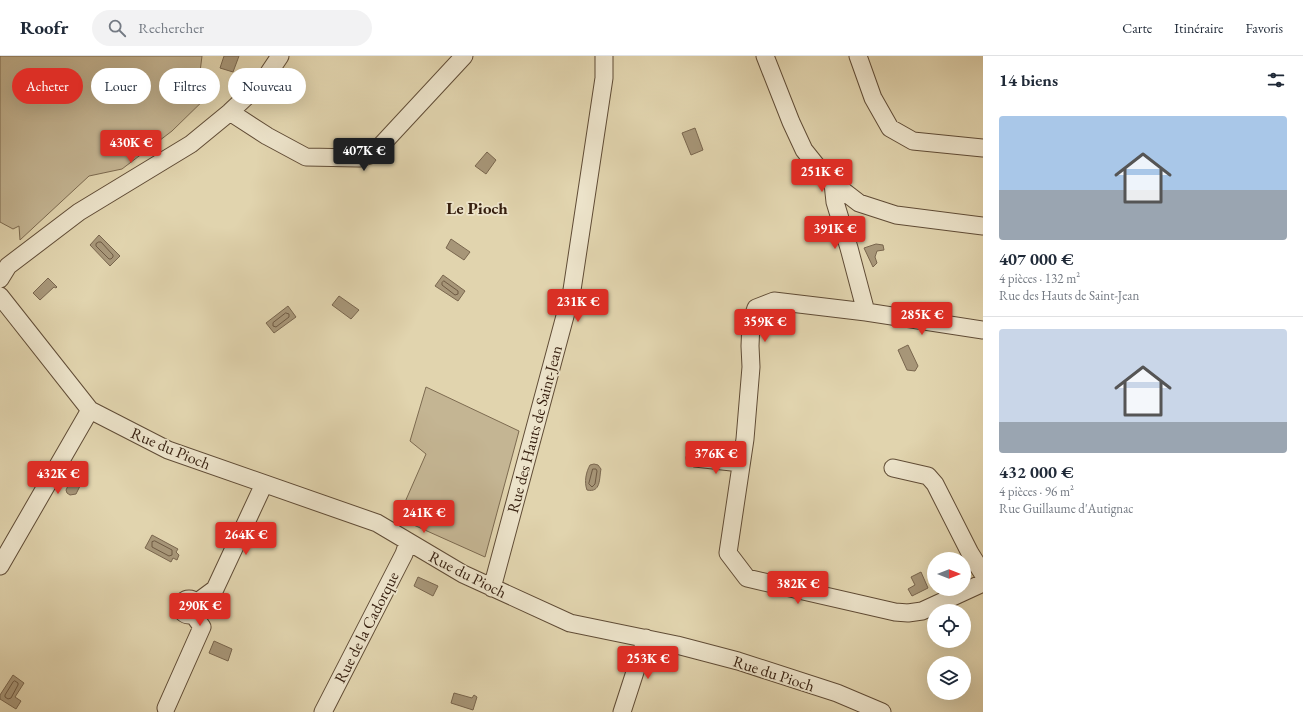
<!DOCTYPE html>
<html lang="fr">
<meta charset="utf-8">
<style>
:root{--surface:#fff;--page:#f2f2f3;--text:#1f2937;--muted:#747a83;--line:#e0e1e3;--accent:#d93025}
body{margin:0;font-family:"EB Garamond",serif;background:var(--page);color:var(--text);height:100vh;display:flex;flex-direction:column;font-size:15px;white-space:nowrap}
*{box-sizing:border-box;margin:0}
p{font-size:13px;color:var(--muted)}
.icon{flex:none;width:22px;height:22px;fill:none;stroke:currentColor;stroke-width:2;stroke-linecap:round;stroke-linejoin:round}
.map{position:relative;flex:1;overflow:hidden}
.side{display:flex;flex-direction:column;background:var(--surface);width:320px}
.side>*{flex:none}
.banner{position:absolute;left:12px;top:12px;width:380px;height:36px;display:flex;gap:8px}
.needle{width:26px;rotate:90deg}
.fabs{position:absolute;left:927px;top:496px;display:grid;gap:8px}
.fabs a{display:grid;place-items:center;width:44px;height:44px;border-radius:50%;background:var(--surface);box-shadow:0 4px 16px #0002;font-size:20px}
.price{position:absolute;translate:-50% -34px;padding:0 9px;border-radius:4px;background:var(--accent);color:#fff;font-size:13px;line-height:26px;filter:drop-shadow(0 1px 2px #0008)}
.price::after{content:'';position:absolute;left:50%;top:24px;width:12px;height:9px;margin-left:-6px;background:inherit;clip-path:polygon(0 0,100% 0,50% 100%)}
.price.current{background:#222;color:#fff}
ul{padding:0;list-style:none}
li{display:grid;align-content:center;gap:8px;height:212px;padding:0 16px}
li+li{border-top:1px solid var(--line)}
li span{display:grid;place-items:center;height:124px;border-radius:4px;color:#555}
li>.icon{margin-inline-start:auto}
span .icon{width:72px;height:72px;fill:#fffc;stroke-width:1}
li b{font-size:17px}
h2{display:flex;justify-content:space-between;align-items:center;height:48px;padding:0 16px;font-size:17px}
.chip{padding:0 14px;border-radius:18px;background:var(--surface);box-shadow:0 4px 16px #0002;font-size:14px;line-height:36px}
.chip.current{background:var(--accent);color:#fff}
header{display:flex;align-items:center;gap:24px;box-sizing:border-box;height:56px;padding:0 20px;background:var(--surface);border-bottom:1px solid var(--line)}
header strong{font-size:19px}
nav{display:flex;gap:22px;margin-inline-start:auto;font-size:14px}
.search{width:280px;height:36px;background:var(--page);display:flex;align-items:center;gap:10px;box-sizing:border-box;padding:0 14px;border-radius:22px;color:var(--muted);font-size:15px}
main{display:flex;flex:1;min-height:0}
.map>svg:first-child{display:block}
.green{fill:#c4b593;stroke:#7c6a50}
.water{fill:#a79678;stroke:#79664e}
.lines{fill:none;stroke-linecap:round;stroke-linejoin:round}
.shore{stroke:#6e5a43;stroke-width:1}
.street-casing{stroke:#604c36;stroke-width:19}
.street{stroke:#ece3ca;stroke-width:17}
.labels{text-anchor:middle;stroke-width:3.5;stroke-linejoin:round;paint-order:stroke}
.street-label{font-size:16px;fill:#351e0e;stroke:#ece3ca}
.neighbourhood-label{font-size:17px;font-weight:bold;fill:#351e0e;stroke:#ece3ca}
</style>
<header>
<strong>Roofr</strong>
<div class="search"><svg class="icon" aria-label="search" viewBox="0 0 24 24"><circle cx="10" cy="10" r="6"/><path d="M15 15l6 6"/></svg>Rechercher</div>
<nav><a>Carte</a><a>Itinéraire</a><a>Favoris</a></nav>
</header>
<main>
<div class="map">
<svg width="983" height="656" viewBox="0 0 983 656">
<rect width="100%" height="100%" fill="#e1d4ae"/>
<filter id="stains"><feTurbulence type="fractalNoise" baseFrequency=".005" numOctaves="4"/><feColorMatrix values="0 0 0 0 .2 0 0 0 0 .09 0 0 0 0 .02 0 0 0 .5 -.17"/></filter>
<radialGradient id="worn" r=".72"><stop offset=".6" stop-color="#630" stop-opacity="0"/><stop offset="1" stop-color="#630" stop-opacity=".3"/></radialGradient>
<path class="green" d="M 0,0 L 202,0 L 199,24 L 214,34 L 172,75 L 122,113 L 89,120 L 20,184 L 19,170 L 13,173 L 0,166 Z
M 426,331 L 519,375 L 485,501 L 398,462 L 426,398 L 410,385 Z"/>
<path class="water" d="M 224,0 L 239,0 L 233,16 L 220,12 Z
M 695,72 L 703,94 L 691,99 L 682,77 Z
M 487,96 L 496,104 L 486,118 L 475,110 Z
M 99,179 L 120,200 L 110,210 L 90,189 Z
M 451,183 L 470,196 L 464,204 L 446,192 Z
M 876,188 L 883,189 L 884,194 L 877,195 L 875,201 L 877,207 L 873,211 L 864,192 Z
M 443,219 L 465,235 L 458,245 L 435,230 Z
M 48,222 L 57,231 L 56,232 L 54,231 L 40,244 L 33,237 Z
M 339,240 L 359,254 L 351,263 L 332,249 Z
M 288,250 L 296,261 L 274,277 L 266,267 Z
M 908,289 L 918,310 L 915,315 L 907,314 L 898,294 Z
M 594,408 L 598,409 L 601,413 C 599,423 601,437 587,434 C 584,426 586,416 590,409 Z
M 75,416 L 84,422 L 76,438 L 70,439 L 67,437 L 66,434 Z
M 152,479 L 178,493 L 176,496 L 179,499 L 177,504 L 173,502 L 171,506 L 145,492 Z
M 921,516 L 928,532 L 912,540 L 908,533 L 915,529 L 911,521 Z
M 418,521 L 438,530 L 433,540 L 414,530 Z
M 214,585 L 232,593 L 228,605 L 209,597 Z
M 13,619 L 24,627 L 15,641 L 21,645 L 16,653 L 0,643 L 0,639 Z
M 454,637 L 472,642 L 474,639 L 477,641 L 473,654 L 451,647 Z"/>
<g class="lines">
<path class="shore" d="M 99,186 L 101,186 L 113,199 L 113,201 L 111,203 L 109,203 L 96,190 L 96,188 Z
M 444,225 L 458,235 L 458,238 L 455,239 L 442,229 L 442,227 Z
M 286,257 L 289,258 L 289,261 L 276,271 L 273,270 L 273,267 Z
M 593,413 L 596,413 L 597,415 L 595,428 L 592,431 L 589,428 Z
M 155,485 L 172,494 L 172,499 L 169,500 L 152,491 L 152,486 Z
M 15,625 L 18,627 L 18,629 L 11,642 L 8,643 L 5,641 L 5,639 L 13,626 Z"/>
<g class="street-casing">
<path id="street" d="M 765,0 L 791,66 L 804,94 L 816,109 L 833,127 L 859,147 L 896,159 L 983,170
M 858,0 L 873,42 L 890,72 L 913,85 L 983,92
M 230,56 L 267,80 L 306,101 L 359,102 L 373,98 L 464,0
M 833,127 L 835,146 L 849,192 L 866,256
M 0,223 L 8,210 L 79,156 L 191,88 L 230,56 L 264,24 L 280,0
M 0,240 L 90,354 L 168,394 L 377,467 L 463,518 L 570,567 L 677,589 L 738,605 L 837,637 L 882,656
M 983,274 L 866,256 L 774,245 L 756,252 L 751,267 L 750,290 L 751,311 L 745,383 L 728,497 L 747,522 L 895,556 L 908,557 L 922,555 L 983,527
M 695,402 L 741,407
M 893,412 L 928,420 L 935,428 L 970,497 L 983,518
M 0,510 L 90,354
M 492,532 L 572,234 L 604,22 L 604,0
M181 551a8 8 0 1 1 16 0a8 8 0 1 1-16 0Z
M 196,547 L 215,533 L 264,428
M 166,652 L 202,571 L 193,558
M 323,656 L 404,498 L 408,486
M 622,656 L 646,582"/>
</g>
<use href="#street" class="street"/>
</g>
<g class="labels">
<g class="street-label">
<text transform="translate(534 373) rotate(-75)" y="6">Rue des Hauts de Saint-Jean</text>
<text transform="translate(171 392) rotate(23)" y="6">Rue du Pioch</text>
<text transform="translate(468 518) rotate(27)" y="6">Rue du Pioch</text>
<text transform="translate(366 571) rotate(-63)" y="6">Rue de la Cadorque</text>
<text transform="translate(774 617) rotate(18)" y="6">Rue du Pioch</text>
</g>
<g class="neighbourhood-label">
<text x="477" y="158">Le Pioch</text>
</g>
</g>
<rect width="100%" height="100%" filter="url(#stains)"/>
<rect width="100%" height="100%" fill="url(#worn)"/>
</svg>
<div class="fabs">
<a><svg class="needle" viewBox="-14 -14 28 28"><path d="M0-13l5 13h-10z" fill="#e53935"/><path d="M0 13l5-13h-10z" fill="#747a83"/></svg></a>
<a><svg class="icon" aria-label="locate" viewBox="0 0 24 24"><circle cx="12" cy="12" r="6"/><path d="M12 2v4M12 18v4M2 12h4M18 12h4"/></svg></a>
<a><svg class="icon" aria-label="layers" viewBox="0 0 24 24"><path d="M12 4l9 5-9 5-9-5zM3 14l9 5 9-5"/></svg></a>
</div>
<b class="price" style="left:131px;top:108px">430K €</b>
<b class="price current" style="left:364px;top:116px">407K €</b>
<b class="price" style="left:822px;top:137px">251K €</b>
<b class="price" style="left:835px;top:194px">391K €</b>
<b class="price" style="left:578px;top:267px">231K €</b>
<b class="price" style="left:922px;top:280px">285K €</b>
<b class="price" style="left:765px;top:287px">359K €</b>
<b class="price" style="left:716px;top:419px">376K €</b>
<b class="price" style="left:58px;top:439px">432K €</b>
<b class="price" style="left:424px;top:478px">241K €</b>
<b class="price" style="left:246px;top:500px">264K €</b>
<b class="price" style="left:798px;top:549px">382K €</b>
<b class="price" style="left:200px;top:571px">290K €</b>
<b class="price" style="left:648px;top:624px">253K €</b>
<div class="banner">
<a class="chip current">Acheter</a>
<a class="chip">Louer</a>
<a class="chip">Filtres</a>
<a class="chip">Nouveau</a>
</div>
</div>
<section class="side">
<h2>14 biens<svg class="icon" aria-label="filters" viewBox="0 0 24 24"><path d="M4 7h16M4 17h16"/><circle cx="9" cy="7" r="2"/><circle cx="15" cy="17" r="2"/></svg></h2>
<ul>
<li><span style="background:linear-gradient(#a9c7e8 60%,#9aa5b1 0)"><svg class="icon" aria-label="home" viewBox="0 0 24 24"><path d="M3 11l9-7 9 7M6 9v11h12V9"/></svg></span><div><b>407 000 €</b><p>4 pièces · 132 m²</p><p>Rue des Hauts de Saint-Jean</p></div></li>
<li><span style="background:linear-gradient(#c9d6e8 75%,#9aa5b1 0)"><svg class="icon" aria-label="home" viewBox="0 0 24 24"><path d="M3 11l9-7 9 7M6 9v11h12V9"/></svg></span><div><b>432 000 €</b><p>4 pièces · 96 m²</p><p>Rue Guillaume d'Autignac</p></div></li>
</ul>
</section>
</main>
